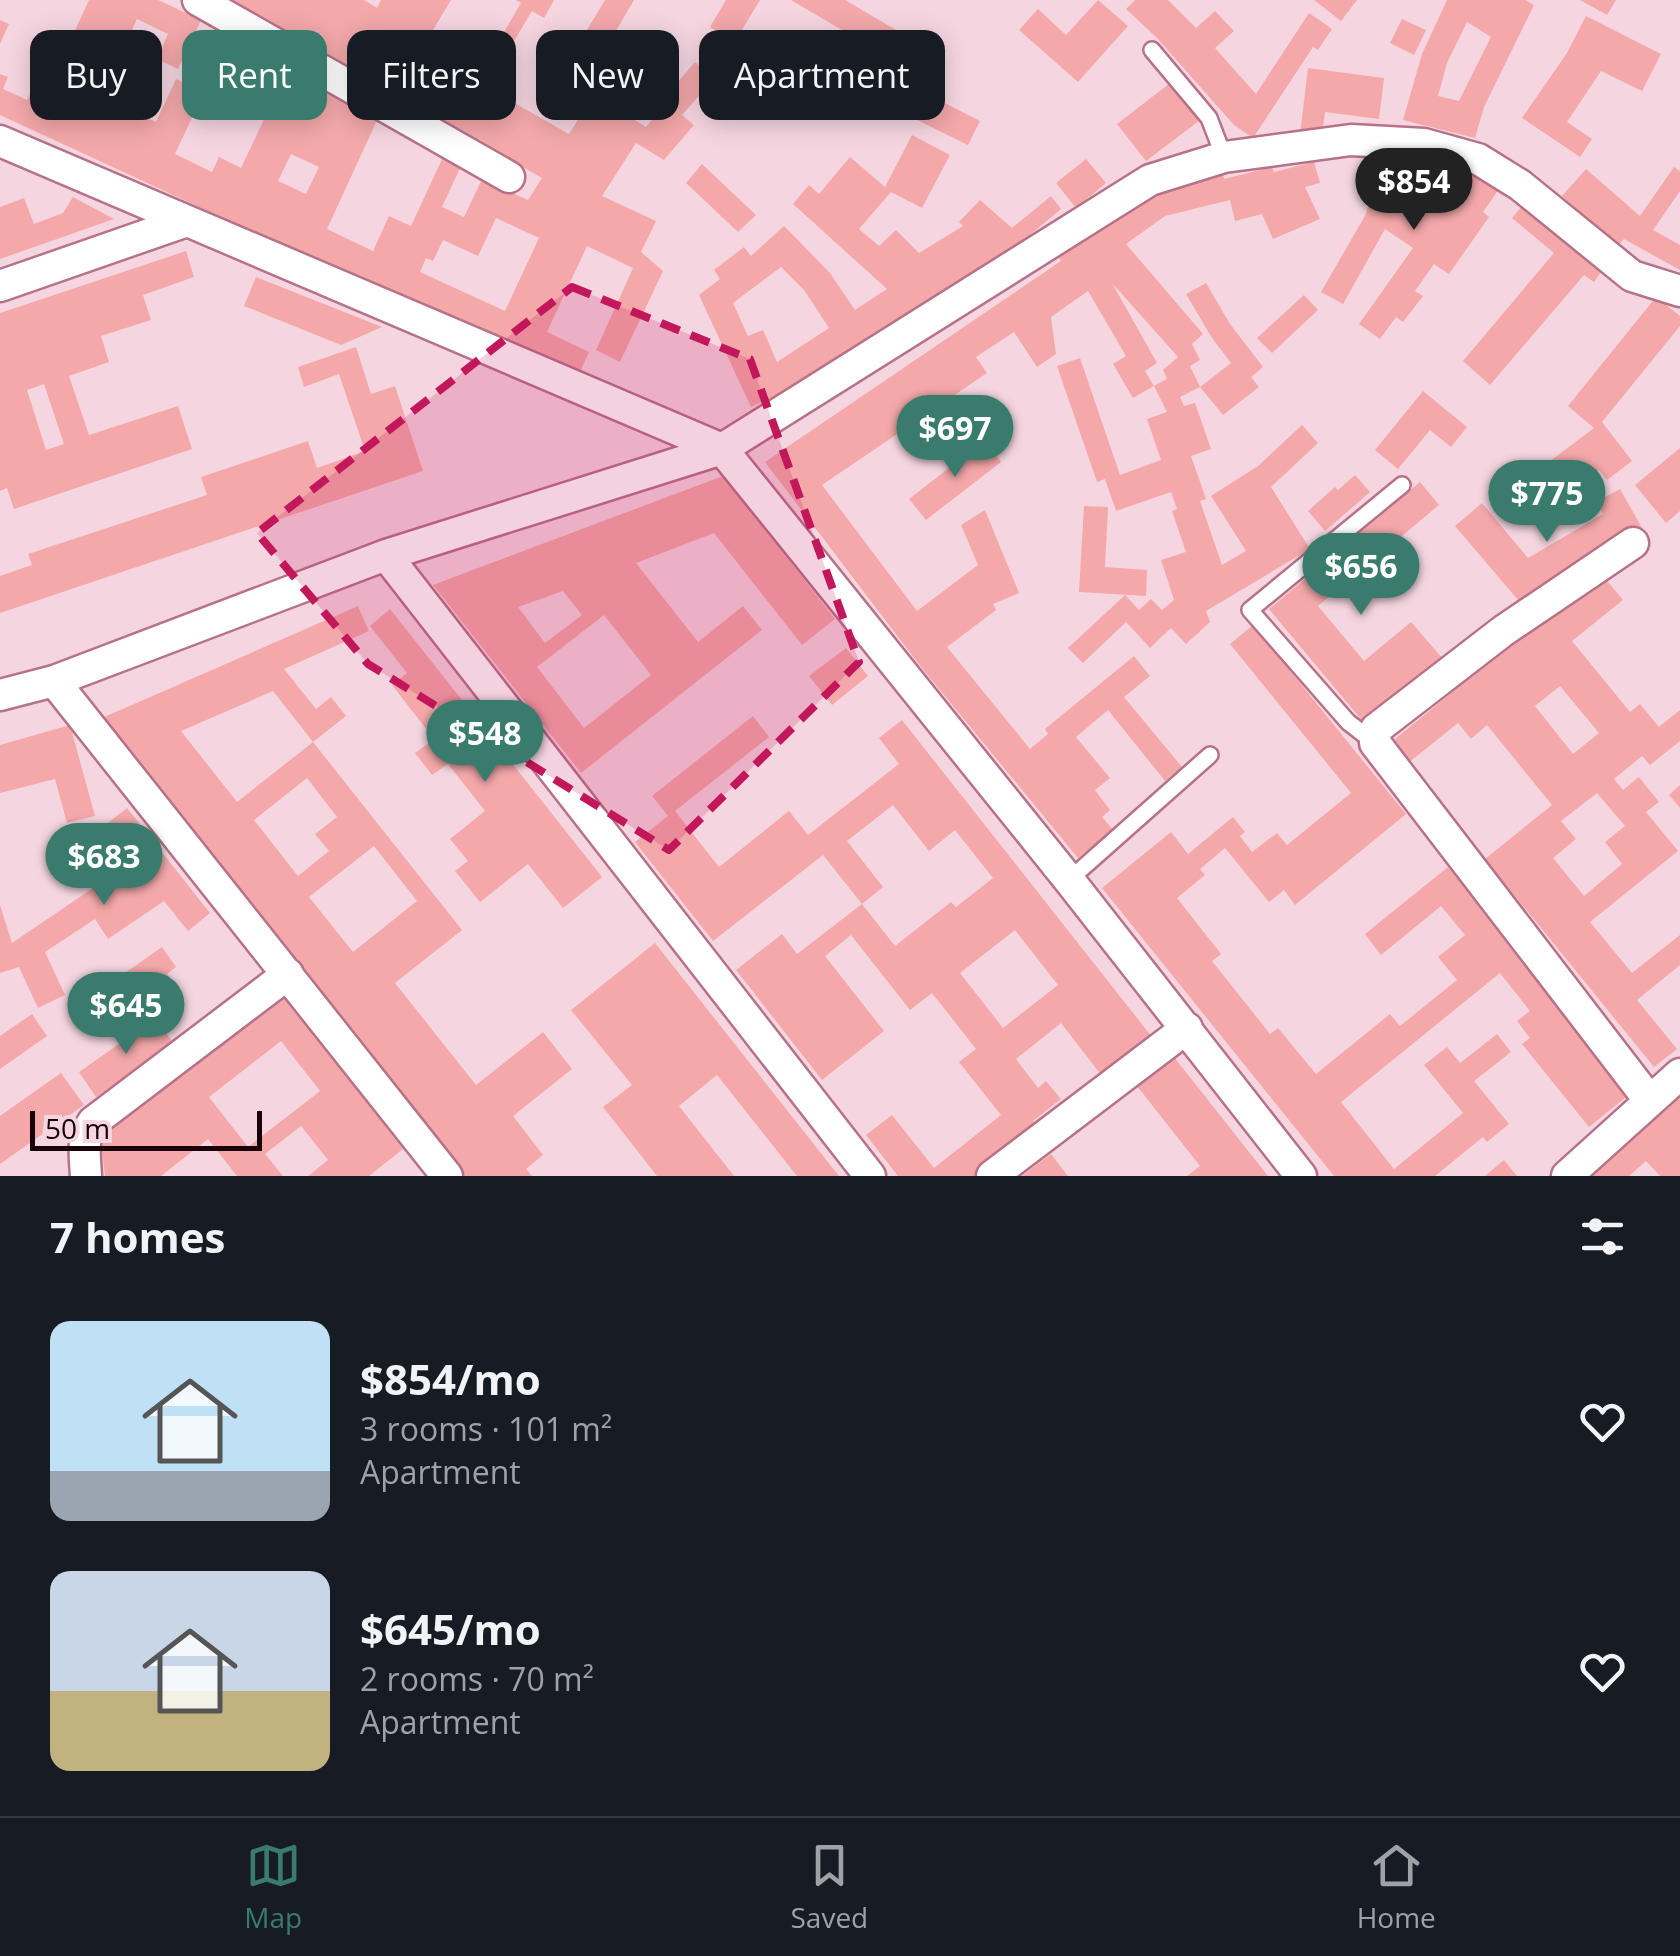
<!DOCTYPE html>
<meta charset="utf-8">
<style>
:root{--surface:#171b24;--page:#20242c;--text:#f1f3f6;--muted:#9ea1a6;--line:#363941;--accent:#397c6e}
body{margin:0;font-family:"Open Sans",sans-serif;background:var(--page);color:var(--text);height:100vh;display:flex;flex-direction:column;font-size:38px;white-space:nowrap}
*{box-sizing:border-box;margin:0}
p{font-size:32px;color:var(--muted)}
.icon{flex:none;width:55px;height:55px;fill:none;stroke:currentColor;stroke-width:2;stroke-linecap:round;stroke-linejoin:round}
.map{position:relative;height:1176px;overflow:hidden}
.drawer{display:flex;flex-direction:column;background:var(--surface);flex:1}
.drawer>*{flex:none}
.hud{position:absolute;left:30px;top:30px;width:1000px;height:90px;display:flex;gap:20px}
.scale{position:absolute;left:30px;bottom:25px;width:232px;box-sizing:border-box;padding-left:10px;border:5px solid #19030b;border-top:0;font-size:28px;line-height:35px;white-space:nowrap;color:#19030b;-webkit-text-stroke:8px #f5d6e0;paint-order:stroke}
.price{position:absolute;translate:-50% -85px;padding:0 22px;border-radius:35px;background:var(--accent);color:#fff;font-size:32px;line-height:65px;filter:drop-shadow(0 2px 5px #0008)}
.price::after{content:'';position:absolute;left:50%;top:60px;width:30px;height:22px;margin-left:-15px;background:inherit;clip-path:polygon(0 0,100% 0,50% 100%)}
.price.active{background:#222;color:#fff}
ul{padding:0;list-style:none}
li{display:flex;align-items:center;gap:30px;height:250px;padding:0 50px}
li span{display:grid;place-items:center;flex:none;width:280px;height:200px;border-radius:20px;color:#555}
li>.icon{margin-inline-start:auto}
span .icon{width:120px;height:120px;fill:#fffc;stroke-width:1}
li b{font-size:42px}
h2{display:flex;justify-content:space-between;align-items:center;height:120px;padding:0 50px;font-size:42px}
.tag{padding:0 35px;border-radius:20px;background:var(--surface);box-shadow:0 5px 25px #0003;font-size:35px;line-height:90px}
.tag.active{background:var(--accent);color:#fff}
.tab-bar{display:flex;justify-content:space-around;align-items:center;height:140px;border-top:2px solid var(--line);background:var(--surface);font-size:28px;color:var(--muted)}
.tab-bar a{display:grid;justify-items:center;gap:5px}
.tab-bar .active{color:var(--accent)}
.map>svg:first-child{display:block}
.building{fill:#f4a8aa;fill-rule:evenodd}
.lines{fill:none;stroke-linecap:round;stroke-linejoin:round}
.service-casing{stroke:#b67289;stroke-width:20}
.minor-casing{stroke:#b67289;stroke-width:35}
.service{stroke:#fff;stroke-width:15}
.minor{stroke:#fff;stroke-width:30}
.marked{fill:#c2185b;fill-opacity:0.2;stroke:#c2185b;stroke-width:8;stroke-dasharray:20 12;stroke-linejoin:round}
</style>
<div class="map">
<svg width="1680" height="1176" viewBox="0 0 1680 1176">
<rect width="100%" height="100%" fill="#f5d6e0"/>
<path class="building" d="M 89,0 L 158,0 L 201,20 L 178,69 L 157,59 L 168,34 L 137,19 L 101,97 L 156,122 L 176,79 L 204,92 L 175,154 L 212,172 L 219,157 L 241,168 L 286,73 L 379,116 L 327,229 L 373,251 L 389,216 L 411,226 L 443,157 L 461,166 L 442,207 L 464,217 L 486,171 L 508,191 L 528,200 L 542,178 L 232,0 L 364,0 L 377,8 L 381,0 L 451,0 L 433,30 L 487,61 L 521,3 L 516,0 L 554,0 L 544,18 L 532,11 L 498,68 L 508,74 L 497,93 L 569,134 L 615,62 L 648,82 L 627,115 L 646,127 L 667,102 L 663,99 L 695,62 L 703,69 L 726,37 L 710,27 L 726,0 L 760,0 L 737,38 L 749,46 L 741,55 L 767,74 L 746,102 L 714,79 L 682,115 L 694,125 L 664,160 L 636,143 L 602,196 L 656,221 L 641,252 L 663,271 L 620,362 L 596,350 L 633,268 L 587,246 L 547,332 L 589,352 L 576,381 L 0,115 L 0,74 L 8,77 L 3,89 L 27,100 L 34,86 L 47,92 ZM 291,154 L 319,167 L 306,194 L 278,181 ZM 496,218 L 539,238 L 505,311 L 420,272 L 426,258 L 433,261 L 443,240 L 478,256 Z
M 605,0 L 634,0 L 601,56 L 579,43 Z
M 791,0 L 845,0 L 930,50 L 909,85 L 980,121 L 968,145 L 858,91 L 881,53 Z
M 1098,0 L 1128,26 L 1078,82 L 1019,30 L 1038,9 L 1066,35 Z
M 1135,0 L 1168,0 L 1196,28 L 1215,11 L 1234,31 L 1215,48 L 1256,94 L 1309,13 L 1332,29 L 1318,50 L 1313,47 L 1253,138 L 1234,125 L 1157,38 L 1126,9 Z
M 1314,0 L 1357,0 L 1341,21 Z
M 1447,0 L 1525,0 L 1534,5 L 1484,107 L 1475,138 L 1403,120 L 1422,54 ZM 1467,22 L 1491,37 L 1459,101 L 1438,96 L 1447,63 Z
M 1580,0 L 1616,0 L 1607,15 Z
M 1586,16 L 1661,54 L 1642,91 L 1601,71 L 1567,122 L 1592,139 L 1580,157 L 1522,118 L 1567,53 Z
M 1402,19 L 1426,30 L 1414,55 L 1390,43 Z
M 0,20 L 9,24 L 0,44 Z
M 1308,68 L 1384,78 L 1379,119 L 1325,112 L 1322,136 L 1300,134 Z
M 1174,80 L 1203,118 L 1146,161 L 1117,124 Z
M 912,135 L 950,155 L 922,208 L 891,192 L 859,229 L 879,246 L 896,230 L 919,253 L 963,226 L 959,222 L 980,200 L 1012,228 L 1051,196 L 1061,209 L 1025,239 L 1004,262 L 997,256 L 790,389 L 751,407 L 699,295 L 720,279 L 714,270 L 744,247 L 751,256 L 784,226 L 830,273 L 855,310 L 887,289 L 793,204 L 809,185 L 819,194 L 850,157 L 885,187 ZM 781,267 L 804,290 L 829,328 L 777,362 L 763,330 L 748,336 L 733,303 Z
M 1382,155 L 1408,162 L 1405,176 L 1421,187 L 1441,158 L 1465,176 L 1473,165 L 1501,186 L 1483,212 L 1489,217 L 1449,274 L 1434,264 L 1415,291 L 1423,296 L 1403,322 L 1396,317 L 1380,339 L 1359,324 L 1413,248 L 1385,229 L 1343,304 L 1321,292 L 1366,214 Z
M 1086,159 L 1106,183 L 1076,208 L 1056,183 Z
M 1314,162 L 1320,183 L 1305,187 L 1320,219 L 1273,239 L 1262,214 L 1235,221 L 1230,200 L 1165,216 L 1126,244 L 1203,334 L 1192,344 L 1200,360 L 1190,366 L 1200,387 L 1180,397 L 1184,406 L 1195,403 L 1211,449 L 1191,456 L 1206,499 L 1200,501 L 1222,565 L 1246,551 L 1211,496 L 1258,466 L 1302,425 L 1318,443 L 1271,487 L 1310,549 L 1206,611 L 1210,622 L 1186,644 L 1171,628 L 1150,648 L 1126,622 L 1083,663 L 1068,648 L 1125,595 L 1139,610 L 1151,599 L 1162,610 L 1174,600 L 1161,560 L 1186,552 L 1172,511 L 1177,509 L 1171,492 L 1116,511 L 1105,479 L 1097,482 L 1057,366 L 1080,358 L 1120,475 L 1161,460 L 1147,419 L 1167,412 L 1154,386 L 1167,379 L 1163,370 L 1178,357 L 1112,283 L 1157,363 L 1145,371 L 1154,386 L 1133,398 L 1113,364 L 1126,356 L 1088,291 L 1051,317 L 1056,354 L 1037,367 L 1014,332 L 976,357 L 987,373 L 822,485 L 917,611 L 978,565 L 961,525 L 985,510 L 1019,593 L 993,604 L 996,610 L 947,647 L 1030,749 L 1048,734 L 1045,729 L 1134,656 L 1150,676 L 1124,697 L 1182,767 L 1165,781 L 1108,710 L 1076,737 L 1110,778 L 1095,790 L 1110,810 L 1102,817 L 1113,830 L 1078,858 L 921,667 L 765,462 L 1061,261 L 1055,252 L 1147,189 L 1222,170 L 1224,179 L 1272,167 L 1274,172 Z
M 702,164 L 756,215 L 738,232 L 686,183 Z
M 1674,167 L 1680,171 L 1680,191 L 1653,230 L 1680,245 L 1680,270 L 1624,239 L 1618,245 L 1562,196 L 1586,169 L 1640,216 Z
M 73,197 L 114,219 L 0,259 L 0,207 L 24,198 L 34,224 L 63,213 Z
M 1524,204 L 1606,265 L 1594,282 L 1584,275 L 1490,385 L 1463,361 L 1554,253 L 1512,218 Z
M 186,251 L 194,277 L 143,295 L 151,320 L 101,336 L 109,362 L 69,376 L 89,435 L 178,406 L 192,449 L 14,509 L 7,488 L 0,491 L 0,313 ZM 44,384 L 64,444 L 46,450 L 27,390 Z
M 256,277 L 382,327 L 341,345 L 244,306 Z
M 1206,283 L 1230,324 L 1263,367 L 1251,377 L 1259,387 L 1223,415 L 1200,387 L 1231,363 L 1212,338 L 1186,294 Z
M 1304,295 L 1318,310 L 1272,353 L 1257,338 Z
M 1656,297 L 1680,316 L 1680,326 L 1602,422 L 1632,461 L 1607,480 L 1599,470 L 1573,490 L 1550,461 L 1594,428 L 1568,406 Z
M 356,347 L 371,394 L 395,386 L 423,471 L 0,613 L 0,576 L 32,565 L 28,554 L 207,495 L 201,477 L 308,441 L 317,468 L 365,451 L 339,374 L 304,387 L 298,367 Z
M 1423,391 L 1467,427 L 1451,447 L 1430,430 L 1398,469 L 1375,450 Z
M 985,440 L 1001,462 L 926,520 L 909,499 Z
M 1680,448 L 1680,511 L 1666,523 L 1635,485 Z
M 1355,475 L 1370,492 L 1325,531 L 1308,511 L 1335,487 L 1338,490 Z
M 723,476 L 835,619 L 802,645 L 714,533 L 636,563 L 698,642 L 743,606 L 762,630 L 581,773 L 433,585 ZM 563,591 L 582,615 L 545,643 L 518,607 ZM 604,615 L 651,675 L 584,728 L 537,667 Z
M 1420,482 L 1439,505 L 1318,606 L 1364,661 L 1411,622 L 1443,659 L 1365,724 L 1269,609 Z
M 1620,489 L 1642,528 L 1518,600 L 1455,526 L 1482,503 L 1528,558 L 1603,514 L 1596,502 Z
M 1084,506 L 1108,507 L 1105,567 L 1147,570 L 1146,596 L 1079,592 Z
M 1600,572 L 1623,600 L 1572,641 L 1630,712 L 1640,704 L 1659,727 L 1680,710 L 1680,741 L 1650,765 L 1642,756 L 1614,779 L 1623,790 L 1639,777 L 1659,802 L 1646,812 L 1678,851 L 1590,922 L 1632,973 L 1680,935 L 1680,965 L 1637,1000 L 1677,1049 L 1654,1067 L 1485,859 L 1552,805 L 1487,725 L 1471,739 L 1458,723 L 1407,764 L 1390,743 ZM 1560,686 L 1599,733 L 1573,754 L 1535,706 ZM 1597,793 L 1625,826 L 1605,842 L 1622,864 L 1584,896 L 1553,858 L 1576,839 L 1561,821 Z
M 358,606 L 369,631 L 284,669 L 316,709 L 331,697 L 346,716 L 313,742 L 273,691 L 181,731 L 237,802 L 313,742 L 462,930 L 395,983 L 476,1085 L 543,1032 L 572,1069 L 513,1116 L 543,1155 L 526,1169 L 532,1176 L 465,1176 L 102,718 ZM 307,778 L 337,817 L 315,834 L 329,851 L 298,876 L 254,820 ZM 374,846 L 417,901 L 353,952 L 309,897 Z
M 390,609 L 602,877 L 563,908 L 528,864 L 480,902 L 455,871 L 468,861 L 450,839 L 485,811 L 448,764 L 432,775 L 415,753 L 434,739 L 392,685 L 407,673 L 370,626 Z
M 1253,625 L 1406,814 L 1295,905 L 1284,890 L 1269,902 L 1225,848 L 1200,869 L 1205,875 L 1177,898 L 1221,954 L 1212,961 L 1270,1034 L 1278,1028 L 1316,1074 L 1390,1014 L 1400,1026 L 1457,980 L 1438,957 L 1465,935 L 1441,906 L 1381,955 L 1365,934 L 1448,867 L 1631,1093 L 1589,1127 L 1522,1044 L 1530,1038 L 1517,1021 L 1530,1011 L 1500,973 L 1341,1102 L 1394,1169 L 1463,1113 L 1424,1065 L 1447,1047 L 1460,1063 L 1497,1034 L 1511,1052 L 1474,1081 L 1509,1124 L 1487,1142 L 1483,1137 L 1435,1176 L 1334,1176 L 1102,888 L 1171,832 L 1188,854 L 1233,817 L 1245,832 L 1240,836 L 1252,852 L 1277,833 L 1287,845 L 1351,793 L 1230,644 Z
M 846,648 L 868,676 L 832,705 L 809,676 Z
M 753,716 L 769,737 L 675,811 L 719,867 L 789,811 L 808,835 L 899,764 L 879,738 L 902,720 L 1152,1037 L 1102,1076 L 1061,1023 L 1016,1059 L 1038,1088 L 1046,1081 L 1061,1099 L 1033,1121 L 1038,1127 L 975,1176 L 898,1176 L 866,1135 L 892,1115 L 934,1168 L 1001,1115 L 959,1062 L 976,1049 L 932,993 L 910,1010 L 851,935 L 825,956 L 884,1031 L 822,1080 L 736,970 L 782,934 L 797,954 L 862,904 L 895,946 L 951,902 L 956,907 L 993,878 L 955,830 L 929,851 L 893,805 L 847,841 L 883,887 L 862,904 L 823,855 L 713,941 L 635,842 L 668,816 L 652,796 ZM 1015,930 L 1058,985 L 1003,1028 L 960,973 Z
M 70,725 L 95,816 L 67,823 L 55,779 L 0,793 L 0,745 Z
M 1680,785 L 1680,808 L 1669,795 Z
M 127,808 L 210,913 L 188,931 L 164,901 L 108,939 L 95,919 L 45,952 L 65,995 L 38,1008 L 19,967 L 0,973 L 0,905 L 12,943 L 133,861 L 105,825 Z
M 655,943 L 715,1019 L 839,1176 L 797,1176 L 717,1075 L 679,1106 L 734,1176 L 657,1176 L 603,1107 L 632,1085 L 571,1010 Z
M 162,947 L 176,967 L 167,974 L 184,998 L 156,1018 L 125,973 Z
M 283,994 L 403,1149 L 369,1176 L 308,1176 L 328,1160 L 301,1126 L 265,1154 L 283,1176 L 237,1176 L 208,1139 L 161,1176 L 105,1176 L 100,1136 ZM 281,1041 L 320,1091 L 248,1147 L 209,1097 Z
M 32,1014 L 47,1036 L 0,1069 L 0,1036 Z
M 156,1018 L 173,1043 L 96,1097 L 79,1072 Z
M 1174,1057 L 1268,1176 L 1187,1176 L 1200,1166 L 1137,1086 Z
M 61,1073 L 84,1105 L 0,1164 L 0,1116 Z
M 1680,1095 L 1680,1176 L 1660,1176 L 1646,1161 L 1629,1176 L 1592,1176 Z
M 1051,1154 L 1068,1176 L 1022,1176 Z
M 1504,1160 L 1517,1176 L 1485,1176 Z"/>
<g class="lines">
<g class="service-casing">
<path id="service" d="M 1152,50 L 1209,118 L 1224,157
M 1375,743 L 1348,722 L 1250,610 L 1402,485
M 1069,880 L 1210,755"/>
</g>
<g class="minor-casing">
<path id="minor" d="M 198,0 L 509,177
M 0,141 L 722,449 L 1069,880 L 1301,1176
M 0,286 L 184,222
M 1633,543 L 1503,631 L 1376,729 L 1375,743 L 1650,1101
M 386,555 L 870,1176
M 54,681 L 447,1176
M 0,695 L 54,681 L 386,555 L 722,449 L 1150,180 L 1224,157 L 1351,140 L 1424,144 L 1478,159 L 1520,185 L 1632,276 L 1680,291
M 86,1176 C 85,1156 81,1139 93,1122 L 288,974
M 992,1176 L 1187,1028
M 1567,1176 L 1680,1074"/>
</g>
<use href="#service" class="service"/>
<use href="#minor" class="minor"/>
</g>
<path class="marked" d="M 572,287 L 750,359 L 859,662 L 669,850 L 368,664 L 257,533 Z"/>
</svg>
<div class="scale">50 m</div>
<b class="price active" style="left:1414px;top:233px">$854</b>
<b class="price" style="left:955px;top:480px">$697</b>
<b class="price" style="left:1547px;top:545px">$775</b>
<b class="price" style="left:1361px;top:618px">$656</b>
<b class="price" style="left:485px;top:785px">$548</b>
<b class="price" style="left:104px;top:908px">$683</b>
<b class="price" style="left:126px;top:1057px">$645</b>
<div class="hud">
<a class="tag">Buy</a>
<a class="tag active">Rent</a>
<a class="tag">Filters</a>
<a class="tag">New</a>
<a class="tag">Apartment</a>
</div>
</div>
<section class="drawer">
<h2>7 homes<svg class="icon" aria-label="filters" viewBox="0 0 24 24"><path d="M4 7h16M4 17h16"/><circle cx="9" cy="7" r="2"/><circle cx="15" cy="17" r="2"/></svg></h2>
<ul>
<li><span style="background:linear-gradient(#bfe0f5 75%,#9aa5b1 0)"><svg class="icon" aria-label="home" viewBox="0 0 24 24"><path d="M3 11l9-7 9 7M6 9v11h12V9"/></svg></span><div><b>$854/mo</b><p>3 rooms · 101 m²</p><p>Apartment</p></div><svg class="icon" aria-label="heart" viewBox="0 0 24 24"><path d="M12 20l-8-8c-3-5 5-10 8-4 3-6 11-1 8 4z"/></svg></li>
<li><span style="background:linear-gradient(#c9d6e8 60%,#c2b280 0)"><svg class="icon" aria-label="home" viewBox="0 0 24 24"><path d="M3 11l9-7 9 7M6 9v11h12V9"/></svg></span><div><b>$645/mo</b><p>2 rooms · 70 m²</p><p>Apartment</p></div><svg class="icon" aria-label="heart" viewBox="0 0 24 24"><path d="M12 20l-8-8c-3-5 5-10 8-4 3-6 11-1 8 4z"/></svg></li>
</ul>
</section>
<nav class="tab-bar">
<a class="active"><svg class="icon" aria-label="map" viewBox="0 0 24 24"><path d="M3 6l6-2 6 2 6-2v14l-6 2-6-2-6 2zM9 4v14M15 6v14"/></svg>Map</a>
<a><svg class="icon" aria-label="saved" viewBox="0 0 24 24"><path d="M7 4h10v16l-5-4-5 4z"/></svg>Saved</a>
<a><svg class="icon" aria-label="home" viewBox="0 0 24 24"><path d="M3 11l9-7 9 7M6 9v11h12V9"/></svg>Home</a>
</nav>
